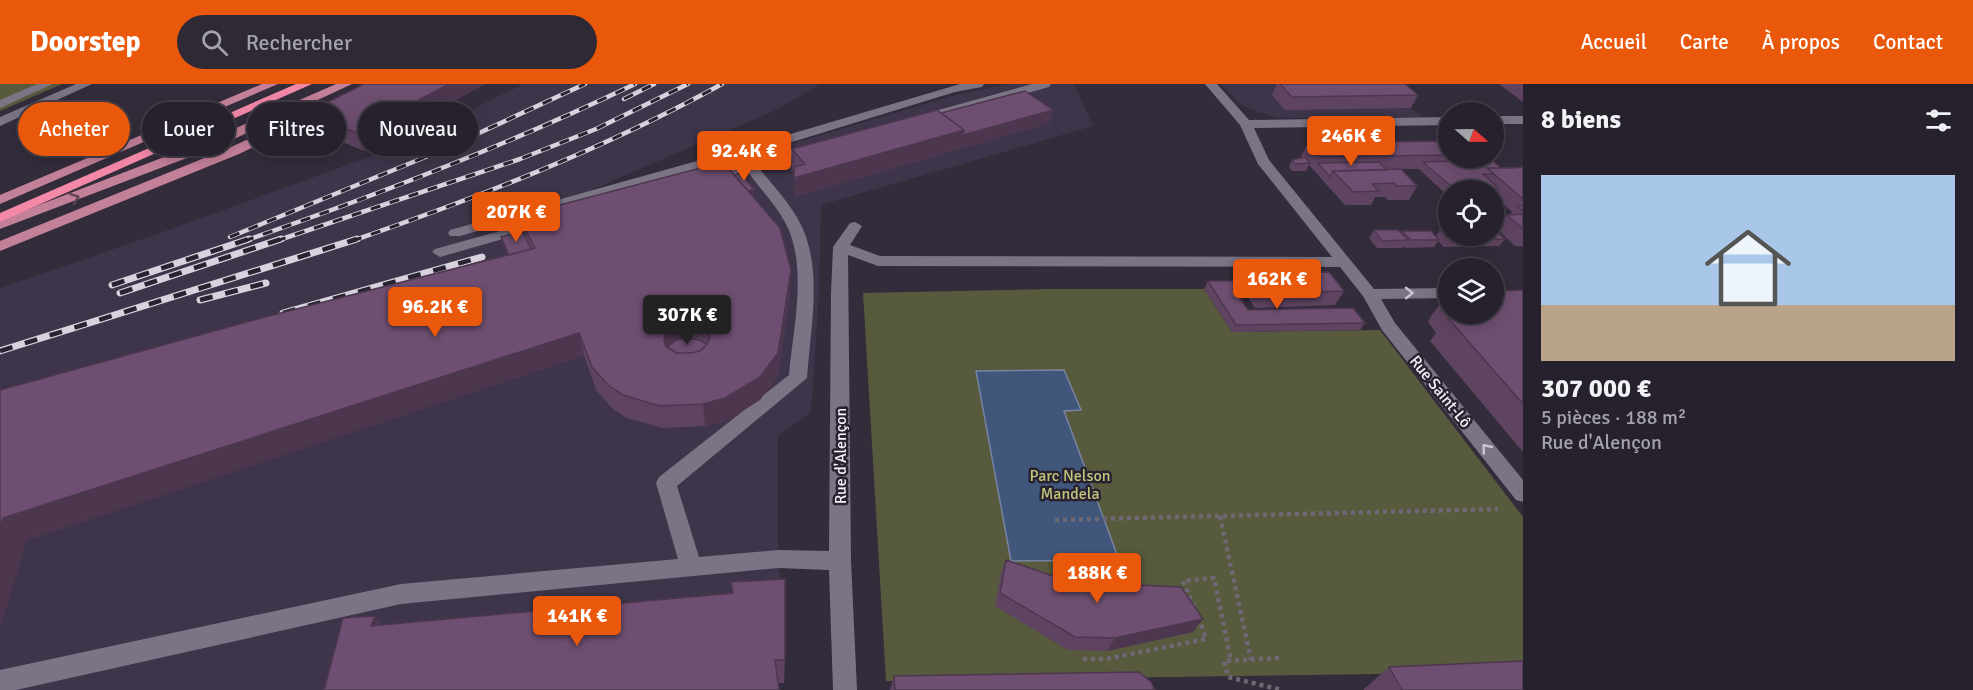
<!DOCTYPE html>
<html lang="fr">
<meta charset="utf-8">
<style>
:root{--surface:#26212c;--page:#2e2934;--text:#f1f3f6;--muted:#a4a3a9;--line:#423e48;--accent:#ea580c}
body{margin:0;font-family:Signika,sans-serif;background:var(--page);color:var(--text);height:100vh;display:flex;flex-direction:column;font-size:22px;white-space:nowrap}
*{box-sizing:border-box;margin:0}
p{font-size:20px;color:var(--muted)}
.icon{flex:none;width:33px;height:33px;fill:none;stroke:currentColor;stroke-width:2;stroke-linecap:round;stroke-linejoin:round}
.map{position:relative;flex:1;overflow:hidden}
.panel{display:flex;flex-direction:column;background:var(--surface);width:450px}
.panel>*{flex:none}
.guide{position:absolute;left:18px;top:18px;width:570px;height:54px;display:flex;gap:12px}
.needle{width:39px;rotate:110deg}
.controls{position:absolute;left:1438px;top:18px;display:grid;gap:12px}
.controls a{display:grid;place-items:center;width:66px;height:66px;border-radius:50%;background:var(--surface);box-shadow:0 3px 15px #0003,0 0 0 2px var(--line);font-size:30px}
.price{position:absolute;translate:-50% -51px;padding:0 14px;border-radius:6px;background:var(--accent);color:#fff;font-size:20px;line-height:39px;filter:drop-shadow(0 2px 3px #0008)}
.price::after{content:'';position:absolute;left:50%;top:36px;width:18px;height:14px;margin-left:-9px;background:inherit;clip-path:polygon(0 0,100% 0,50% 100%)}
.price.current{background:#222;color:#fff}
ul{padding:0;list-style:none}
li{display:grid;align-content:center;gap:12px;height:318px;padding:0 18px}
li span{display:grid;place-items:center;height:186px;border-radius:0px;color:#555}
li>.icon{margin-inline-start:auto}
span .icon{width:108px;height:108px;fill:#fffc;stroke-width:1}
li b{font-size:26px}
h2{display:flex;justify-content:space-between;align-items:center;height:72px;padding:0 18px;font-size:26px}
.chip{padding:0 21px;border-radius:27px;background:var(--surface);box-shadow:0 3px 15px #0003,0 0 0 2px var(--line);font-size:21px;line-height:54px}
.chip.current{background:var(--accent);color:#fff}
header{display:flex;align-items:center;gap:36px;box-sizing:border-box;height:84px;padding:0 30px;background:var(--accent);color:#fff}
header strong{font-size:28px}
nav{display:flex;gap:33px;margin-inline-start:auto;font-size:21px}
.search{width:420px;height:54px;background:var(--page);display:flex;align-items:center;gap:15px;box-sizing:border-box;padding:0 21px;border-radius:33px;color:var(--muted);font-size:22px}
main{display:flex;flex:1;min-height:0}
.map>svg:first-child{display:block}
.built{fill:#3e354a}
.green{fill:#585a3e}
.water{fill:#40567b;stroke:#7784a1;stroke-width:1.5}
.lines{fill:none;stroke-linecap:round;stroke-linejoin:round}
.path{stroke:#6e6875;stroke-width:4.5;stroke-dasharray:4 4;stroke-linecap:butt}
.minor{fill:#7b7485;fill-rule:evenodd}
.major{fill:#c38099;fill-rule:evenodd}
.highway{fill:#f388a7;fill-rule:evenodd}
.rail-far1-casing{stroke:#d7d2dd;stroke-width:4.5}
.rail-casing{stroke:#d7d2dd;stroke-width:7}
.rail-far1{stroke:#292231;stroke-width:3;stroke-dasharray:10;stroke-linecap:butt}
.rail{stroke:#292231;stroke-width:4.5;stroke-dasharray:13;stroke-linecap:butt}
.wall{fill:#5f4461}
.shaded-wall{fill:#4d374f}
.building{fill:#6e4f71;stroke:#4d374f;stroke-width:1.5;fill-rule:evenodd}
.oneway{stroke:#5f4355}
.oneway2{stroke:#cbc5d2}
.labels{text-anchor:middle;stroke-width:5;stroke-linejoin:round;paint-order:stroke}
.street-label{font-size:16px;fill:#f6f1fb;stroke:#292231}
.park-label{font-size:16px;fill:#c1c67b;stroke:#292231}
</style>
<header>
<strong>Doorstep</strong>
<div class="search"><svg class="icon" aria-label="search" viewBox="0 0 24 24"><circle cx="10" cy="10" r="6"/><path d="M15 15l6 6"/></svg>Rechercher</div>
<nav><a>Accueil</a><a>Carte</a><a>À propos</a><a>Contact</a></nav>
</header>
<main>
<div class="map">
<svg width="1523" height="606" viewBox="0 0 1523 606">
<rect width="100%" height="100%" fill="#332c3b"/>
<path class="built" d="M 524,0 L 820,0 L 776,26 L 495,148 L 959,10 L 1010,0 L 1074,0 L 1093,42 L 821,121 L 819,209 L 811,328 L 778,351 L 778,475 L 784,520 L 784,599 L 775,599 L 775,606 L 0,606 L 0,204 L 149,153 L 383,68 Z
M 1221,0 L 1383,0 L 1422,33 L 1276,34 L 1241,21 Z"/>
<path class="green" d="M 0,0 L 62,0 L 0,27 Z
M 1050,205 L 1204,205 L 1232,248 L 1380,246 L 1523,433 L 1523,588 L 886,597 L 863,209 Z"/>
<path class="water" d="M 1064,286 L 1081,326 L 1064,327 L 1119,476 L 1011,477 L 976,287 Z"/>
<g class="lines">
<path class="path" d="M 1220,432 L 1251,576
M 1055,436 L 1498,425
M 1194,523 L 1183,497 L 1214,494 L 1231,577
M 1279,574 L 1224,577 L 1228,593 L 1282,606
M 1083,575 L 1106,575 L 1206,555 L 1199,535"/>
<path class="minor" d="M 37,0 L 53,0 L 0,24 L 0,16 Z
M 76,0 L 92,0 L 0,42 L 0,33 Z
M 960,0 L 984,0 L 982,3 L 955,8 L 750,71 L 460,152 L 450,152 L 448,149 L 450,146 L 740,65 Z
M 1032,0 L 1051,0 L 1049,3 L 921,39 L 917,40 L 911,36 L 913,33 Z
M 1205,0 L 1217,0 L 1249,36 L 1449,33 L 1449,41 L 1254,44 L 1269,76 L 1374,205 L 1449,204 L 1449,214 L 1381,215 L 1395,239 L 1523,396 L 1523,418 L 1516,416 L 1382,246 L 1363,212 L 1340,183 L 878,182 L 848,171 L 851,477 L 857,606 L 833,606 L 829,486 L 778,484 L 401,520 L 16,606 L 0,606 L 0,586 L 401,500 L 678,475 L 656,399 L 659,393 L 789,291 C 793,245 807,188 788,144 C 778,123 761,106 747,87 L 709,98 L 702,94 L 704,91 L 815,60 L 822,64 L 820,67 L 759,84 C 774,103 792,121 802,143 C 823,188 810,247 807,294 L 677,402 L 699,473 L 778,466 L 829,467 L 831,210 L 833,163 L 850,139 L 855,138 L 862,142 L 850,161 L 880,172 L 1332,173 L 1258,80 L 1240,41 Z
M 1494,32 L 1523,32 L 1523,40 L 1494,40 Z
M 544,135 L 551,139 L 549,142 L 440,173 L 432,168 L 435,165 Z"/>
<path class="major" d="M 262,0 L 278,0 L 0,120 L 0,111 Z
M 336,0 L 352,0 L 221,61 L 0,145 L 0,136 L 211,55 Z
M 366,0 L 382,0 L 239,70 L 0,167 L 0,157 L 229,64 Z"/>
<path class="highway" d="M 296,0 L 312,0 L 0,138 L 0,129 Z"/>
<g class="rail-far1-casing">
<path id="rail-far1" d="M 624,15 L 654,0
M 230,153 L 440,67 L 585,0
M 244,157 C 378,111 508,61 635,0
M 276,157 L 520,75 L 596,45 L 688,0
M 352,157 C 479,113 604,65 722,0"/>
</g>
<g class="rail-casing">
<path id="rail" d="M 112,201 L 249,155
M 120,209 L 281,155
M 200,216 L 266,199
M 283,229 L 482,173
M 0,267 L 357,155"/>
</g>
<use href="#rail-far1" class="rail-far1"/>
<use href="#rail" class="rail"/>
</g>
<path class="wall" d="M 364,0 L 485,0 L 364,67 L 315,46 L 308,28 Z
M 1277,0 L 1405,0 L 1418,11 L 1411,24 L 1285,26 L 1272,11 Z
M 1499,0 L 1523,0 L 1523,18 Z
M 1053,26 L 1049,39 L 794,113 L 794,87 L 791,84 L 792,65 L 941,29 Z
M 1449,57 L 1449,74 L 1494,74 L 1492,76 L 1501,84 L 1523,83 L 1523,162 L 1515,162 L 1497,145 L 1507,131 L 1510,131 L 1512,128 L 1494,112 L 1494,106 L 1449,106 L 1449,112 L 1448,112 L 1419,85 L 1386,85 L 1417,102 L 1409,116 L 1388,116 L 1385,113 L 1375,113 L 1371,121 L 1345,121 L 1309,81 L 1306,87 L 1292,87 L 1289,83 L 1292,76 L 1302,74 L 1301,72 L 1308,59 Z
M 753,113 L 790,209 L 778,292 L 760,316 L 726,337 L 705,342 L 663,344 L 627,334 L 613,325 L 596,306 L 584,271 L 27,456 L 0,306 L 508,171 L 503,160 L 501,153 L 522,147 L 518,132 L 754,113 Z
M 1374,146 L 1401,149 L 1402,147 L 1436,152 L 1440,146 L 1505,155 L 1499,162 L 1444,163 L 1438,157 L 1434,163 L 1406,164 L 1404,162 L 1403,164 L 1377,164 L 1369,154 Z
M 1250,190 L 1344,207 L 1335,221 L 1255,224 L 1248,213 L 1239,213 L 1248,226 L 1365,239 L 1360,246 L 1232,248 L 1204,205 L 1208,197 L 1246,197 Z
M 1523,206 L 1523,368 L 1430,257 L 1436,249 L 1428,238 L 1431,232 L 1448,209 L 1449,209 L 1449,230 L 1494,230 Z
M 1006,476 L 1193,548 L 1107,567 L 1068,566 L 995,522 L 1001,489 Z
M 731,498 L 785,576 L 784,599 L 324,606 L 375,532 L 381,541 L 732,509 Z
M 1389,583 L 1523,606 L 1364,606 L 1364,605 Z
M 894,592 L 1155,606 L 890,606 Z"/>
<path class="shaded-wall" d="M 449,0 L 485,0 L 364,67 L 357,49 Z
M 1053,26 L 1049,39 L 794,113 L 794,94 L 964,46 Z
M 754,105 L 754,113 L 738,118 L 738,110 Z
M 791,186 L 790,209 L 778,292 L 760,316 L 726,337 L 705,342 L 703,320 Z
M 687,239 L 689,262 L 669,270 L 664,257 L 666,248 L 676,241 Z
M 579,249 L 584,271 L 27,456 L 0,545 L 0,444 L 3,434 Z
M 375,532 L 391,556 L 371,542 Z
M 1203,535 L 1193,548 L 1107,567 L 1115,554 Z"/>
<path class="building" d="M 364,0 L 449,0 L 357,49 L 308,28 Z
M 1280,0 L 1405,0 L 1418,11 L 1292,13 Z
M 1025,7 L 1053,26 L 963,51 L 964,46 L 941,29 Z
M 937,26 L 964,46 L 794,94 L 794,83 L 805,80 L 792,65 Z
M 1449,57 L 1449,71 L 1321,73 L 1308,59 Z
M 1305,73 L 1310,79 L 1295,80 L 1292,76 Z
M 1492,76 L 1501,84 L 1487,84 L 1494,90 L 1483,90 L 1498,104 L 1453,104 L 1423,78 Z
M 723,78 L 780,144 L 791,186 L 778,269 L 760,293 L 725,314 L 703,320 L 660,322 L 623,311 L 609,302 L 592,283 L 579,249 L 3,434 L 0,444 L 0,306 L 269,232 L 535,164 L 518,132 ZM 687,239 L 699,241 L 706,245 L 710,254 L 706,261 L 700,267 L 691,269 L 677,269 L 666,263 L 664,257 L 666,248 L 676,241 Z
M 1379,78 L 1387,86 L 1333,87 L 1330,93 L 1318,79 Z
M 1523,83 L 1523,115 L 1487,84 L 1513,84 Z
M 1401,85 L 1417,102 L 1397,102 L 1394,99 L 1372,100 L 1379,107 L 1353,108 L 1333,87 Z
M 740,89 L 754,105 L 748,107 L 734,91 Z
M 1517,122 L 1523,122 L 1523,127 Z
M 1523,130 L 1523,145 L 1507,131 Z
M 1494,145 L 1505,155 L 1450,156 L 1440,146 L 1449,146 L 1449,152 L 1494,152 Z
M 1374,146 L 1398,146 L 1408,156 L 1382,157 Z
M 522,147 L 531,165 L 509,171 L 501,153 Z
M 1402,147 L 1431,147 L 1439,156 L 1411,156 Z
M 1329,188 L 1344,207 L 1263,210 L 1250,190 Z
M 1208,197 L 1246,197 L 1252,205 L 1234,205 L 1248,226 L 1353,224 L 1365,239 L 1236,241 Z
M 1523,206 L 1523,320 L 1448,234 L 1460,234 L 1456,230 L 1494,230 L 1494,207 Z
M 1448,209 L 1449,209 L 1449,220 L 1445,216 Z
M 688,254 L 700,256 L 707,260 L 700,267 L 691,269 L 677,269 L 667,263 L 677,256 Z
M 1006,476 L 1071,498 L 1181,503 L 1203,535 L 1115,554 L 1075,553 L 1000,509 Z
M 785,495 L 785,576 L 775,576 L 779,606 L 324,606 L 343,534 L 375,532 L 371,542 L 733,509 L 731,498 Z
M 1523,577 L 1523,606 L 1402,606 L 1389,583 Z
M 1139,588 L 1151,598 L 1155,606 L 895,606 L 894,592 Z"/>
<defs><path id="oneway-chevron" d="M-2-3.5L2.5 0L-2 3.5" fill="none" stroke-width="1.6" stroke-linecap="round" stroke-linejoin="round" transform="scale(1.5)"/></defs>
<use class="oneway" href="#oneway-chevron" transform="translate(75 114) rotate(-21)"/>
<g class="oneway2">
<use href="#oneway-chevron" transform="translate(1409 209) rotate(-1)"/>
<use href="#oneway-chevron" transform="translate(1486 364) rotate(-129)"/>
</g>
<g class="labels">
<g class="street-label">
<text transform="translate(1441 307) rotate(51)" y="6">Rue Saint-Lô</text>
<text transform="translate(840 372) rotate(-90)" y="6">Rue d'Alençon</text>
</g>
<g class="park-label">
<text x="1070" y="397">Parc Nelson<tspan x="1070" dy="18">Mandela</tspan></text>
</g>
</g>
</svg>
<div class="controls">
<a><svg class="needle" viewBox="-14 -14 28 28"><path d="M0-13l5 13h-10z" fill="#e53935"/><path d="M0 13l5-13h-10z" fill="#a4a3a9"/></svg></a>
<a><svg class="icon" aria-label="locate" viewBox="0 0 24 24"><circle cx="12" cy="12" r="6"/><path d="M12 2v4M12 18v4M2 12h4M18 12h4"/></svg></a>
<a><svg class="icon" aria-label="layers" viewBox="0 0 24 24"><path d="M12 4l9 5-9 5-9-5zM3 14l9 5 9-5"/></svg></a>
</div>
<b class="price" style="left:1351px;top:83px">246K €</b>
<b class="price" style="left:744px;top:98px">92.4K €</b>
<b class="price" style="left:516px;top:159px">207K €</b>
<b class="price" style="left:1277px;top:226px">162K €</b>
<b class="price" style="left:435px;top:254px">96.2K €</b>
<b class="price current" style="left:687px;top:262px">307K €</b>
<b class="price" style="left:1097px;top:520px">188K €</b>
<b class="price" style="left:577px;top:563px">141K €</b>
<div class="guide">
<a class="chip current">Acheter</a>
<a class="chip">Louer</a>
<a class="chip">Filtres</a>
<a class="chip">Nouveau</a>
</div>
</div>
<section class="panel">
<h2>8 biens<svg class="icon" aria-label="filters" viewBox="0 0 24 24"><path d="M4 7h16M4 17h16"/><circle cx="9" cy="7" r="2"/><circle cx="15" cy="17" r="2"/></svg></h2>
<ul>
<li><span style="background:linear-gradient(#a9c7e8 70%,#b9a48a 0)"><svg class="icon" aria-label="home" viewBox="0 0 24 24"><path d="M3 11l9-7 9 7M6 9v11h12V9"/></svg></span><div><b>307 000 €</b><p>5 pièces · 188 m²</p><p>Rue d'Alençon</p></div></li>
</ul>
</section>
</main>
